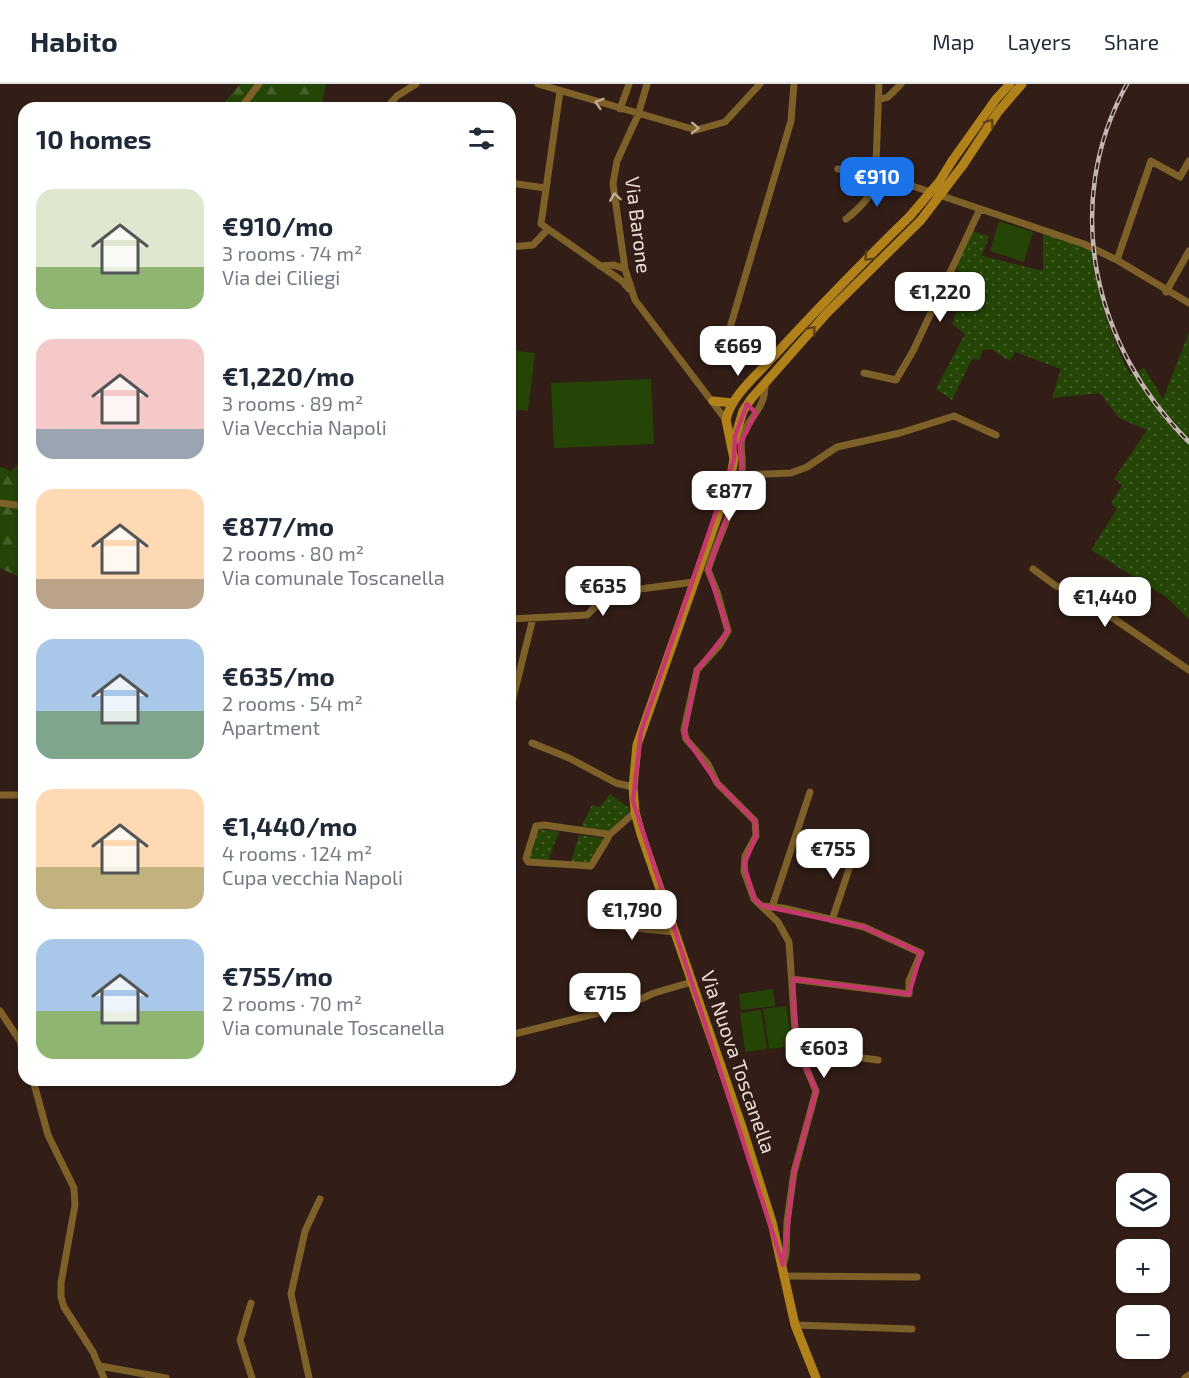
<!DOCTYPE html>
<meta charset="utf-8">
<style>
:root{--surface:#fff;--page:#f6f6f7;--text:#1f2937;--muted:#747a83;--line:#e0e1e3;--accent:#1a73e8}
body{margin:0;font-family:"Exo 2",sans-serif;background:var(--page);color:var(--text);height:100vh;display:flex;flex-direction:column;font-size:22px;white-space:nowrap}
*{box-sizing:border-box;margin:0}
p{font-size:20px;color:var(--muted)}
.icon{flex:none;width:33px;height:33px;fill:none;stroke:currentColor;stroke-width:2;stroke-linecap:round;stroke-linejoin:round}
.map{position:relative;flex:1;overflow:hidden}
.sheet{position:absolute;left:18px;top:18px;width:498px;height:984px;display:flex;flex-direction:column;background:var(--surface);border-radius:18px;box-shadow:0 2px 4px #0004}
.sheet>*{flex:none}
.fabs{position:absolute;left:1116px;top:1089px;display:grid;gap:12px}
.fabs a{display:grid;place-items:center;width:54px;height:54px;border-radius:12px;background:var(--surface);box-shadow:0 2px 4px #0004;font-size:30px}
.price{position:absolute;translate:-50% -51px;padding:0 14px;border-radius:12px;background:#fff;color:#222;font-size:20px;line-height:39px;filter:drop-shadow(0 2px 3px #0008)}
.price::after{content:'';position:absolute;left:50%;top:36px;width:18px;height:14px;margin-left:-9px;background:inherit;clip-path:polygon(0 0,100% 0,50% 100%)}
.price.active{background:var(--accent);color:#fff}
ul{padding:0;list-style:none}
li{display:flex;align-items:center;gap:18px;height:150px;padding:0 18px}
li span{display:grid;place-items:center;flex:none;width:168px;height:120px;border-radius:18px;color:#555}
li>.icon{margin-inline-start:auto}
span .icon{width:72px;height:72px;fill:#fffc;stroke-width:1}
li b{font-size:26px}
h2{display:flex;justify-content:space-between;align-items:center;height:72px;padding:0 18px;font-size:26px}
header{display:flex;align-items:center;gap:36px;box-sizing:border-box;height:84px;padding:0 30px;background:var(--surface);border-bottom:2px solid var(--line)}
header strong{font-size:28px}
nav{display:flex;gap:33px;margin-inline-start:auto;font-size:21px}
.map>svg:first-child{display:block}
.grass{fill:url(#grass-dots)}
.forest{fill:url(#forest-firs)}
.pitch{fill:#244506}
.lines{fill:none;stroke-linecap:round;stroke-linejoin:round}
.street{stroke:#7e6029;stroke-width:7}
.secondary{stroke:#b1821a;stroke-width:9}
.rail-casing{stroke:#c3b5af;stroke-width:4.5}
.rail{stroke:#321e17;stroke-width:2;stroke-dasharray:7;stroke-linecap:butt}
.secondary-bridge{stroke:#b1821a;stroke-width:9}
.oneway{stroke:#bfac92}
.oneway2{stroke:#5e4118}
.marked{fill:none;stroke:#c8366e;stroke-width:4.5;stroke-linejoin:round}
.labels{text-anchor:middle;stroke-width:4.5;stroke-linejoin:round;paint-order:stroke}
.street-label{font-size:20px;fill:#ebded8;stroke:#321e17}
</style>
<header>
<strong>Habito</strong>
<nav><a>Map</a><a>Layers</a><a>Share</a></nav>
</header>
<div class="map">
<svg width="1189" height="1294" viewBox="0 0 1189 1294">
<defs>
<pattern id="grass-dots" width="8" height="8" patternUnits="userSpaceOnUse" patternTransform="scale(1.5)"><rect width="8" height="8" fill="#244506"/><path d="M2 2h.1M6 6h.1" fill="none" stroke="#445f2a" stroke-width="1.8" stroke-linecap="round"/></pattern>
<pattern id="forest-firs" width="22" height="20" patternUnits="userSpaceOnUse" patternTransform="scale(1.5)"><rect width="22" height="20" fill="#244506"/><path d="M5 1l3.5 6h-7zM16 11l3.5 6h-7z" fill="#445f2a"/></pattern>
</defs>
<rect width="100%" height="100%" fill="#321e17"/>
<path class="grass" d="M 972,147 L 989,152 L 982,172 L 1043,187 L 1043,148 L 1091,166 C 1097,211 1110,251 1130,291 L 1144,284 L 1163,315 L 1189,248 L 1189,535 L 1166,513 L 1091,466 L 1117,425 L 1111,420 L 1122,401 L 1114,395 L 1147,346 L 1119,334 L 1100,309 L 1052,314 L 1061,285 L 1015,268 L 1010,277 L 990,265 L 983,266 L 979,276 L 972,275 L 952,316 L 936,305 L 965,250 L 952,240 L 970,191 L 955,185 Z
M 610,710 L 628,723 L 629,728 L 609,747 L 581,743 L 592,721 L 600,723 Z
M 539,745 L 559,748 L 548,777 L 529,775 Z
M 579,751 L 606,755 L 592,779 L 571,778 Z"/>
<path class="forest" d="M 240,0 L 326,0 L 321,24 L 210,24 L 224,19 Z
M 24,374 L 24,495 L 0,484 L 0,383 L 11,387 Z"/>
<path class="pitch" d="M 999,137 L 1033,148 L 1024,178 L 990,167 Z
M 510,266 L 535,269 L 528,327 L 510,325 Z
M 651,295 L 654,360 L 554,364 L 551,299 Z
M 773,905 L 775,922 L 741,926 L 739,910 Z
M 786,922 L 792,962 L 769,965 L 763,925 Z
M 761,926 L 767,965 L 745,968 L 740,929 Z"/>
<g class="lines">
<path class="street" d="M 538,0 L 696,46 L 725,38 L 760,0
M 647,0 L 638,31 L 617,77 L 613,100 L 625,185 L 635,216 L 726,336
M 560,7 L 541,140 L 622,197 L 629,205
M 878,16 L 888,13 L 901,0
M 241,24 L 259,0
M 386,24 L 397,12 L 416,0
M 620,25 L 629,0
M 838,85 L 880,91 L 1084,160 L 1117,176 L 1189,219
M 510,99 L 545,104
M 846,135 C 863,122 872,110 880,91 L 876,80 L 879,0
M 510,163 L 533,161 L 547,146
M 1117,176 L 1151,77 L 1180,93 L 1189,77
M 600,182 L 614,181 L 625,185
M 1166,208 L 1189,167
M 724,264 L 791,37 L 794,0
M 864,289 L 896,296 L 913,267 L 980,125
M 765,299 C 766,326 749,331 742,353 C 739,364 745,378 741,394 C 734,425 717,455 708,486 L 717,508 L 728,547 L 719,562 L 697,586 L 684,646 L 686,655 L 708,680 L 717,699 L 755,737 L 756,752 L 745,772 L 744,787 L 754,815 L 778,838 L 789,858 L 796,960 L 816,1007 L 794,1088 L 787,1138 L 786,1170 L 783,1181
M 742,391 L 791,389 L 807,383 L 837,363 L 900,349 L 954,332 L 996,351
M 0,419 L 24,422
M 1033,485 L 1056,502 L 1072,506 L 1189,586
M 510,535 L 587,531 L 609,509 L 694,498
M 510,626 L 533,534
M 532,659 L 569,674 L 616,699 L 633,703
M 0,711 L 24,711
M 544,741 L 607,750 L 608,754 L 591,782 L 528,778 L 526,774 L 536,742 Z
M 608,752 L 635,728
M 763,822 L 783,824 L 864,843 L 921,869 L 909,897 L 909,910 L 792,895
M 772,823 L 810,708
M 832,836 L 856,764
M 592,840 L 675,848
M 0,927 L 20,957 L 24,972
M 510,951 L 623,923 L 654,909 L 692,898
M 799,966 L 878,976
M 33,996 L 48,1051 L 74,1104 L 75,1121 L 61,1199 L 61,1213 L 64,1223 L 93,1268 L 104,1294
M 785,1192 L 917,1193
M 251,1219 L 240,1256 L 252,1294
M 795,1241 L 912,1245
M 100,1282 L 166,1294
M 309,1294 L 291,1210 L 305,1147 L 320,1115
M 1185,1294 L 1189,1291"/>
<path class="secondary" d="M 952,77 L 996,15 L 1010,0
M 963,81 L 998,28 L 1022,0
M 713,317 L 733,319
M 726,336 L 734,375 L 730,397 L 637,661 L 633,703 L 635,728 L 641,750 L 743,1046 L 772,1138 L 795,1241 L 816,1294
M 726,336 C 731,312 756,292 772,274 C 817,225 863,178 910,132
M 734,357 L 743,327 L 751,315 L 827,229 L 921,136"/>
<g class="rail-casing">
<path id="rail" d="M 1127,0 C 1060,121 1094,264 1189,358"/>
</g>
<use href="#rail" class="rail"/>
<path class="secondary-bridge" d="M 910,132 L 939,98 L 952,77
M 921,136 L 963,81"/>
</g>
<defs><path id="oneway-chevron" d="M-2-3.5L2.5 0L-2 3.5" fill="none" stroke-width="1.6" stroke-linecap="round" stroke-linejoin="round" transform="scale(1.5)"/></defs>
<g class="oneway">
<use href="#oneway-chevron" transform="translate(599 19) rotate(-163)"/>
<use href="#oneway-chevron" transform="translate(695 44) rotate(1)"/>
<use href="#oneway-chevron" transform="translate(615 113) rotate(-98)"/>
</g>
<g class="oneway2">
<use href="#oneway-chevron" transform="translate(990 39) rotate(-54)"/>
<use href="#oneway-chevron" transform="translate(868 173) rotate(135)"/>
<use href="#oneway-chevron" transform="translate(812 246) rotate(-49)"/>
</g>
<path class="marked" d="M 747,320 L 756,329 L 740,360 L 742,391 L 708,486 L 728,547 L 697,586 L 684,651 L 717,699 L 755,737 L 756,752 L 744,780 L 754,815 L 763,822 L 864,843 L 921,869 L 909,910 L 793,895 L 796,960 L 816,1007 L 794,1088 L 783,1181 L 633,717 L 641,648 L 734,375 L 735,352 Z"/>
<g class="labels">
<g class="street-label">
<text transform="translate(638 141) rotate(83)" y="7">Via Barone</text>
<text transform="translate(738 978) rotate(71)" y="7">Via Nuova Toscanella</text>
</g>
</g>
</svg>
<div class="fabs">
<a><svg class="icon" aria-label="layers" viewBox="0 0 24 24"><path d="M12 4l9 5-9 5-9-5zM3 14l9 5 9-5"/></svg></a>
<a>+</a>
<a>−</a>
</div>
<b class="price active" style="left:877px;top:124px">€910</b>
<b class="price" style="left:940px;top:239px">€1,220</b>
<b class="price" style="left:738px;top:293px">€669</b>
<b class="price" style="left:729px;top:438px">€877</b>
<b class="price" style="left:603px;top:533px">€635</b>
<b class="price" style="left:1105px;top:544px">€1,440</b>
<b class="price" style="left:833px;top:796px">€755</b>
<b class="price" style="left:632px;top:857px">€1,790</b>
<b class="price" style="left:605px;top:940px">€715</b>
<b class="price" style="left:824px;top:995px">€603</b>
<section class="sheet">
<h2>10 homes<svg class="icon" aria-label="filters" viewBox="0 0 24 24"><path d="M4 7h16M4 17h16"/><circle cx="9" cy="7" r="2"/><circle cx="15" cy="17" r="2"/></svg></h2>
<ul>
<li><span style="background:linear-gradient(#dfe7d0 65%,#8fb573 0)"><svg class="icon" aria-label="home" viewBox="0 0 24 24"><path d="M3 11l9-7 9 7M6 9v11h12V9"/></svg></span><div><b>€910/mo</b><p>3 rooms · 74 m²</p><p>Via dei Ciliegi</p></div></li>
<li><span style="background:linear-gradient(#f6c9c9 75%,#9aa5b1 0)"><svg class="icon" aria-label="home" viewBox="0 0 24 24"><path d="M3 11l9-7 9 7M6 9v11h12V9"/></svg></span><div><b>€1,220/mo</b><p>3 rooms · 89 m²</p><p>Via Vecchia Napoli</p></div></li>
<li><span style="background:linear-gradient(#ffd9b3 75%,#b9a48a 0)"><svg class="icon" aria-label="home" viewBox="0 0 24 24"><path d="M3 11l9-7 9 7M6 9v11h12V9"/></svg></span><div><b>€877/mo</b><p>2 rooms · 80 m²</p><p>Via comunale Toscanella</p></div></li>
<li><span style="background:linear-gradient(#a9c7e8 60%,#7fa58c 0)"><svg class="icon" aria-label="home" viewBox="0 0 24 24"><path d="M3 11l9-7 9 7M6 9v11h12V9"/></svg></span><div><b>€635/mo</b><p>2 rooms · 54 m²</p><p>Apartment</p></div></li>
<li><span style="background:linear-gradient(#ffd9b3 65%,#c2b280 0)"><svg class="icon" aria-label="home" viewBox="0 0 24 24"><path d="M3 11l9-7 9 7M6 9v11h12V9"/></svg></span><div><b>€1,440/mo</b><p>4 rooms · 124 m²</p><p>Cupa vecchia Napoli</p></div></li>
<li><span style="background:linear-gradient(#a9c7e8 60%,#8fb573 0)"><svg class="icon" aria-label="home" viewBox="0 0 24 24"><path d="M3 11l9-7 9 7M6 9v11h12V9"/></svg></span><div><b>€755/mo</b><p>2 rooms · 70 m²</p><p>Via comunale Toscanella</p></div></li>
</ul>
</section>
</div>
